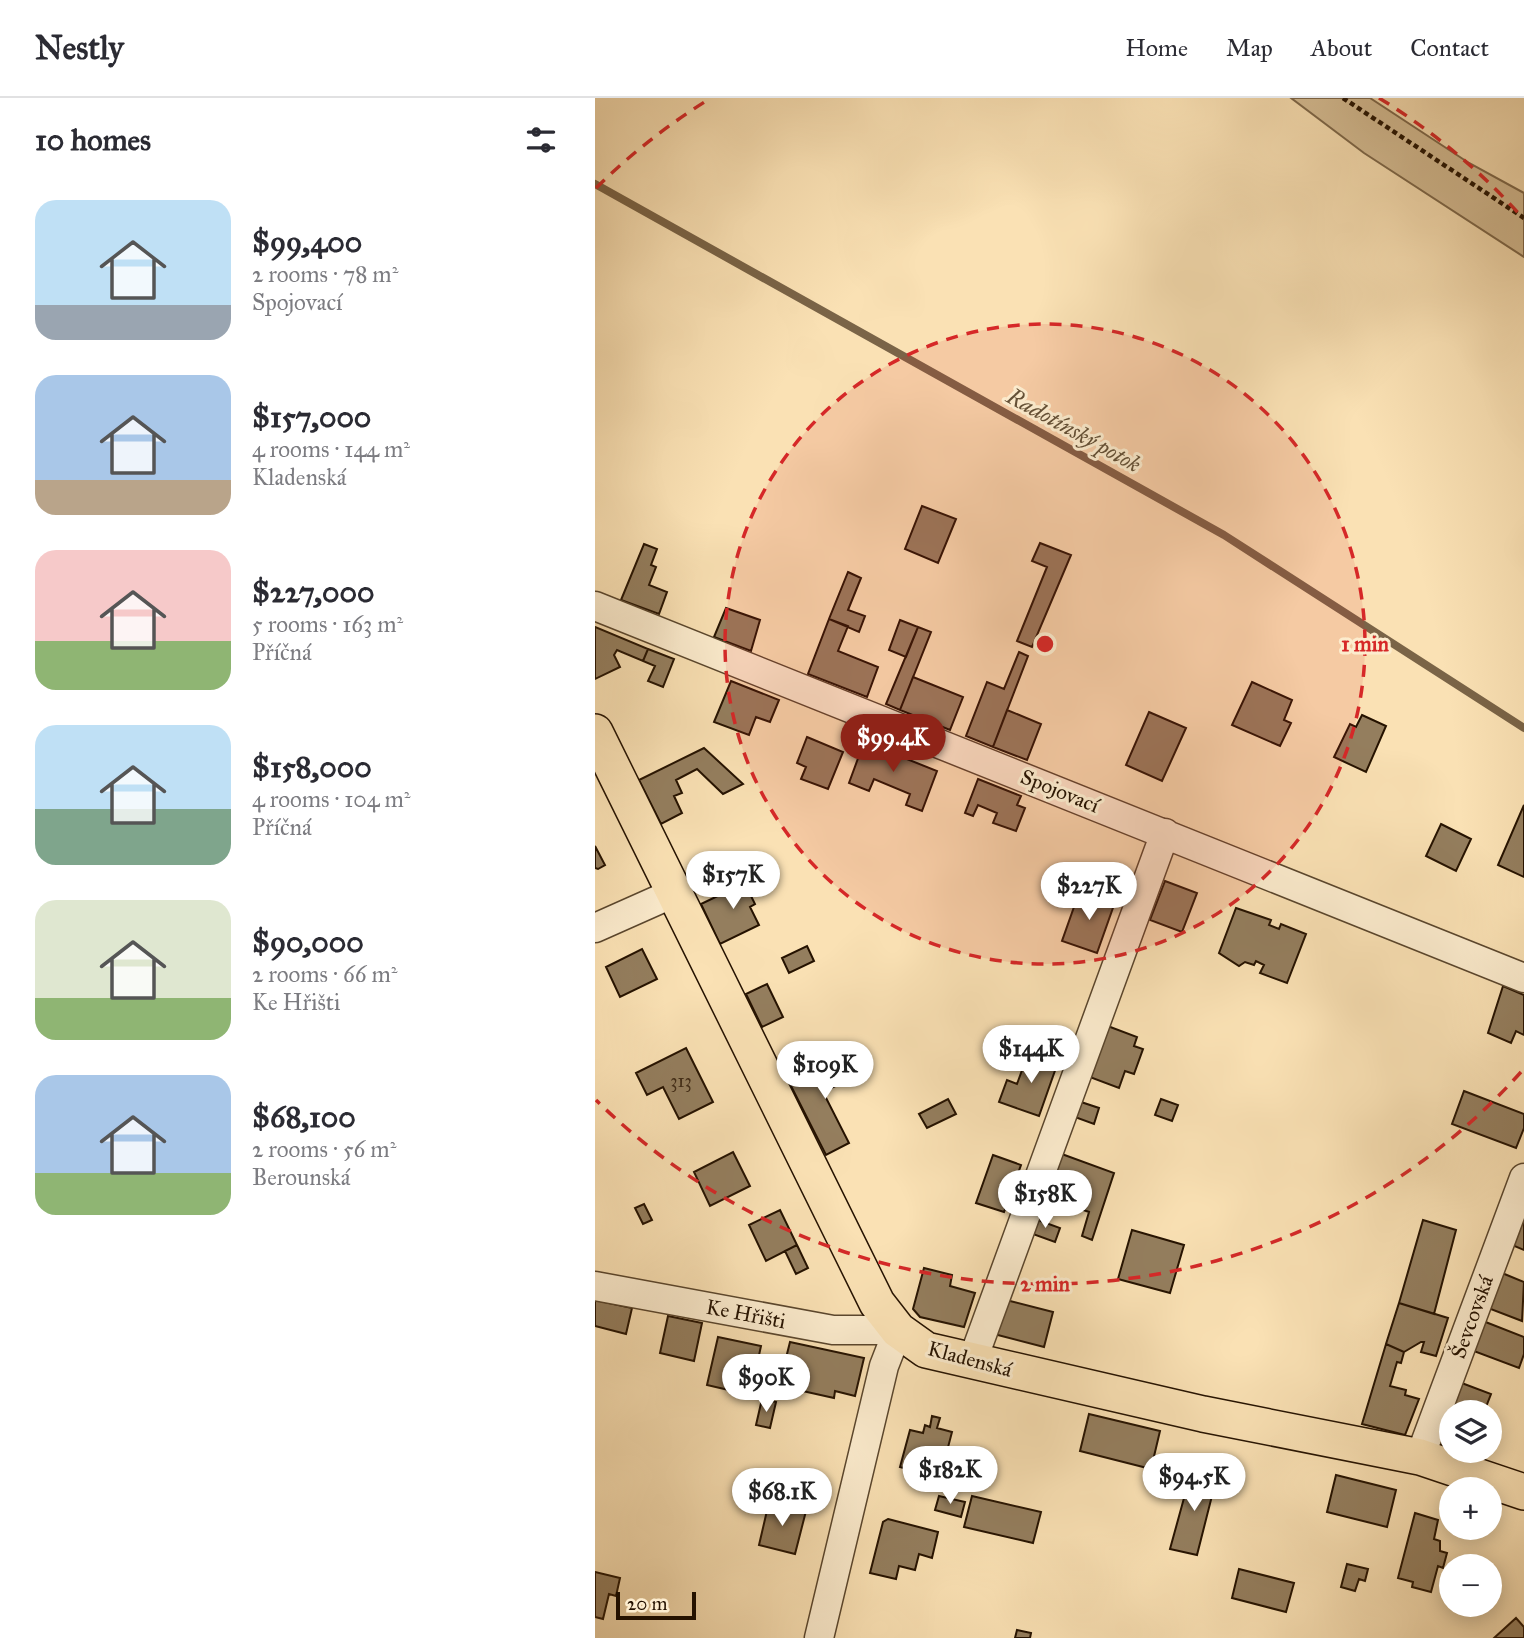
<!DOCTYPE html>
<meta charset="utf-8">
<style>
:root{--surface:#fff;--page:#f2f2f3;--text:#2b2b33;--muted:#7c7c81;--line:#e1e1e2;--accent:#8f2418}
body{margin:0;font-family:"IM FELL Great Primer",serif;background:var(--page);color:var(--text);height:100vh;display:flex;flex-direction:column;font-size:26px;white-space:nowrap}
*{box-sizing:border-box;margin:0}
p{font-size:23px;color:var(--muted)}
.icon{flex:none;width:38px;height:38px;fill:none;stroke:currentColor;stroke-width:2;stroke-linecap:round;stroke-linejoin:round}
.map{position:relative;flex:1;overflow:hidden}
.side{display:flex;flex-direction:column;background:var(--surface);width:595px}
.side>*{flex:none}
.buttons{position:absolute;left:844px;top:1302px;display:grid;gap:14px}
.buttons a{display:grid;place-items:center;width:63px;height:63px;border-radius:50%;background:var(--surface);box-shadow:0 4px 18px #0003;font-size:35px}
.scale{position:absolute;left:21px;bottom:18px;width:80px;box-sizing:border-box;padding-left:7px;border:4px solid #251200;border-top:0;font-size:19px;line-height:24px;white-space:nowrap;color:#251200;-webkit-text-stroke:5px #fcecce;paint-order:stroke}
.price{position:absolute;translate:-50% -60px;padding:0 16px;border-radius:24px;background:#fff;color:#222;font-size:23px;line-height:46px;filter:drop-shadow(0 2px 4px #0008)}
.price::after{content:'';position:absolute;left:50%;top:42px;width:21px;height:16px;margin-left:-10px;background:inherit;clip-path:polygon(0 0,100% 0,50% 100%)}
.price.selected{background:var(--accent);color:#fff}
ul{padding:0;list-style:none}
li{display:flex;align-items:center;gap:21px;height:175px;padding:0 35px}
li span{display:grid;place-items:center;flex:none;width:196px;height:140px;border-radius:21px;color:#555}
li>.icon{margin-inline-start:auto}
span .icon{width:84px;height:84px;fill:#fffc;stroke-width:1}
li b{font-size:30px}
h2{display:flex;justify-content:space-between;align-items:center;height:84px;padding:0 35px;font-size:30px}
header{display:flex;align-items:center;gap:42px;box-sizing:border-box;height:98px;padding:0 35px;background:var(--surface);border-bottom:2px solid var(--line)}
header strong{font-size:33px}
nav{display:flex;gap:38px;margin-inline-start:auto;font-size:24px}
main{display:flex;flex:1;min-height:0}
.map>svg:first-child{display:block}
.green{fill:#d6be95;stroke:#7e684a;stroke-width:2}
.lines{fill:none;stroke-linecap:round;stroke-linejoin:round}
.stream{stroke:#7a6447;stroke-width:8}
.building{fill:#947e5e;stroke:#251200;stroke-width:2}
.minor-casing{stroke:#5a462d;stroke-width:31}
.major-casing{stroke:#251200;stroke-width:38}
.path{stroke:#251200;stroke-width:4.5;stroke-dasharray:5 3.5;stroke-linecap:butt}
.minor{stroke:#fcecce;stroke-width:28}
.major{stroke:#fae1b4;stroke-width:35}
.ring{fill:none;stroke:#d62828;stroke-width:3.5;stroke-dasharray:12 9}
.labels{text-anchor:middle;stroke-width:6;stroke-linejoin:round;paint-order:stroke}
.number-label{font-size:18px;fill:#412d18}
.street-label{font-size:21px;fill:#251200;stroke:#fcecce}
.water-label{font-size:23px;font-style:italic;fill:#645036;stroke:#fcecce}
.centre{fill:#d62828;stroke:#fcecce;stroke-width:3.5}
.ring-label{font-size:21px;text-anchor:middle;font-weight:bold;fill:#d62828;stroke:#fcecce;stroke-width:6;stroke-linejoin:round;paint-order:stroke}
</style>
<header>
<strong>Nestly</strong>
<nav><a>Home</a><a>Map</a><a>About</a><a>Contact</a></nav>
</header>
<main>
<section class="side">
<h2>10 homes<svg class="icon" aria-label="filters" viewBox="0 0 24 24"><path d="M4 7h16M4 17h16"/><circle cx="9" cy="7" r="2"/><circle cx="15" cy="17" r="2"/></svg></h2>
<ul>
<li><span style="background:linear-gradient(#bfe0f5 75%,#9aa5b1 0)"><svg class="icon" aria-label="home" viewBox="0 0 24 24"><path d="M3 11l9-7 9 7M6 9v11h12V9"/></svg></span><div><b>$99,400</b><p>2 rooms · 78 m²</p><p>Spojovací</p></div></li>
<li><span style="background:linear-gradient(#a9c7e8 75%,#b9a48a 0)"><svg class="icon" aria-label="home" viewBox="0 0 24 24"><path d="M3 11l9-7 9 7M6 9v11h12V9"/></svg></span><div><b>$157,000</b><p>4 rooms · 144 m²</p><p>Kladenská</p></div></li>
<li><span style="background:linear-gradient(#f6c9c9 65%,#8fb573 0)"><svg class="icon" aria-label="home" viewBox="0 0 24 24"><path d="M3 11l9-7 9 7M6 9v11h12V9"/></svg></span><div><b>$227,000</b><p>5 rooms · 163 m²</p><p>Příčná</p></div></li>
<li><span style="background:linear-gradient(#bfe0f5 60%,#7fa58c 0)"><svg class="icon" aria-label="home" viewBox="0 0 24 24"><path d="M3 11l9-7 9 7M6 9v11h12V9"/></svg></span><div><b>$158,000</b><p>4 rooms · 104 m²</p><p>Příčná</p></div></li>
<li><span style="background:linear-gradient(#dfe7d0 70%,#8fb573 0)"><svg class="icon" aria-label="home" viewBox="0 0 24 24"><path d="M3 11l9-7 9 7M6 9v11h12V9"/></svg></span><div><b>$90,000</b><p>2 rooms · 66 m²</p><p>Ke Hřišti</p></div></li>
<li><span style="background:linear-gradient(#a9c7e8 70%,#8fb573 0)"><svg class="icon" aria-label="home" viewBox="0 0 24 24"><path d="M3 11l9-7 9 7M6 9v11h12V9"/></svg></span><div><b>$68,100</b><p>2 rooms · 56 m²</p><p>Berounská</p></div></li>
</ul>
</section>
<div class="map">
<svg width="929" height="1540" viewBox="0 0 929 1540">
<rect width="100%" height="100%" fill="#fae1b4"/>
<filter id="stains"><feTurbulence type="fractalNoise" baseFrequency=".00286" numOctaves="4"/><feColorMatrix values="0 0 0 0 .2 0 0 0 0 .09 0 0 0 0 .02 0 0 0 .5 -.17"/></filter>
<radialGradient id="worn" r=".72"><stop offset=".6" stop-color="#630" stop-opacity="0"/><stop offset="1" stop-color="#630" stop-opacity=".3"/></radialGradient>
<path class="green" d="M 696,0 L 775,0 L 874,65 L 929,95 L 929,159 L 769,55 Z"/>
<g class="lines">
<path class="stream" d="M 0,86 L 629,437 L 929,630"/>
</g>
<path class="building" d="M 327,408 L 361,421 L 343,465 L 310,451 Z
M 445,445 L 476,457 L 437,549 L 422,543 L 452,469 L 437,463 Z
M 49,446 L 62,451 L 56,467 L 61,469 L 54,487 L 72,494 L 64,516 L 26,502 Z
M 253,474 L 266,480 L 253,512 L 270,518 L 264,534 L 234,521 Z
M 131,510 L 165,522 L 156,553 L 119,539 Z
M 234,521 L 253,528 L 243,553 L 283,569 L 272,599 L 213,576 Z
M 305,522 L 323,529 L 311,559 L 294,552 Z
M 0,529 L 53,551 L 48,563 L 22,552 L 19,557 L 25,569 L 0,581 Z
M 323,529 L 336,534 L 305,612 L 291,606 Z
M 53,551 L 79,561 L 68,589 L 53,583 L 60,568 L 48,563 Z
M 424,554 L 433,558 L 398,649 L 371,638 L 392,584 L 409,591 Z
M 318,579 L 368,599 L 355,632 L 305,612 Z
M 136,583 L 184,602 L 175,624 L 161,619 L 154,637 L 119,624 Z
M 657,584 L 697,602 L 689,622 L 696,625 L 685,648 L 637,627 Z
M 412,612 L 446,626 L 432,662 L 398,649 Z
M 554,614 L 591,630 L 567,683 L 531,667 Z
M 767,617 L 791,628 L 771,674 L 739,659 L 755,626 L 761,629 Z
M 212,639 L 248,654 L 233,691 L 206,681 L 211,669 L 202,665 Z
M 269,644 L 342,673 L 327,713 L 311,707 L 315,696 L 279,681 L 274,693 L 254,685 Z
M 109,650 L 148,686 L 128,696 L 102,671 L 81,682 L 87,695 L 79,698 L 87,715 L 66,726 L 44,682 Z
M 383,681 L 426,698 L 422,707 L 430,710 L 421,733 L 398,725 L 402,715 L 383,707 L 378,718 L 370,715 Z
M 929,707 L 929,779 L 903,767 Z
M 846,726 L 876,741 L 861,773 L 831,758 Z
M 0,748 L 10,767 L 3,771 L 0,770 Z
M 162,779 L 167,790 L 155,796 L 160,806 L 155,809 L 164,827 L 125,846 L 106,806 Z
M 570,783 L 602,795 L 587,834 L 555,822 Z
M 485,792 L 520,804 L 502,855 L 467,843 Z
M 641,810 L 676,822 L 674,827 L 684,831 L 686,826 L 711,836 L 692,885 L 665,875 L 669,867 L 661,863 L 659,867 L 650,864 L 644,868 L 624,855 Z
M 212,848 L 219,863 L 194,875 L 187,860 Z
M 47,851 L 62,881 L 25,899 L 11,869 Z
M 172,886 L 188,919 L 167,929 L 151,896 Z
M 908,888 L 929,897 L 929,937 L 921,933 L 916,945 L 893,935 Z
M 510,927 L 542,939 L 539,948 L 548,951 L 539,976 L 530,973 L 524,990 L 492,978 Z
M 91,950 L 118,1004 L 84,1021 L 68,989 L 52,997 L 41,975 Z
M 434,953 L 463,964 L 444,1018 L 404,1004 L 412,982 L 422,986 Z
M 255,956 L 265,976 L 228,994 L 254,1045 L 231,1057 L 195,986 Z
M 869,993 L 929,1016 L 929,1030 L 921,1050 L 857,1026 Z
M 353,1001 L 361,1016 L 332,1030 L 324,1016 Z
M 566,1001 L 583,1007 L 577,1023 L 560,1017 Z
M 483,1003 L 504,1010 L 499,1026 L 477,1018 Z
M 138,1054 L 155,1088 L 115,1108 L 99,1074 Z
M 464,1055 L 519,1075 L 497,1142 L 487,1138 L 494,1114 L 449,1098 Z
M 398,1057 L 426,1067 L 409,1114 L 381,1105 Z
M 49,1106 L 57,1122 L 48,1126 L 40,1110 Z
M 185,1112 L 202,1147 L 171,1163 L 154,1127 Z
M 929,1119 L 929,1152 L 917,1147 Z
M 440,1121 L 465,1130 L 460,1144 L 435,1135 Z
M 828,1122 L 861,1132 L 839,1216 L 804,1205 Z
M 537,1132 L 589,1147 L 575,1195 L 523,1181 Z
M 202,1147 L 213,1170 L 201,1176 L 190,1153 Z
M 329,1170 L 357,1177 L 355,1188 L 380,1195 L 369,1229 L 325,1219 L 318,1211 Z
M 907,1175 L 929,1184 L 927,1223 L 893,1210 Z
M 0,1202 L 37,1210 L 31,1236 L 0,1228 Z
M 411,1202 L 458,1214 L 449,1249 L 399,1236 Z
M 804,1205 L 853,1220 L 841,1258 L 826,1254 L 829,1244 L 826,1244 L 809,1254 L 791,1246 Z
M 73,1218 L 107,1225 L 99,1263 L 65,1255 Z
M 888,1223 L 929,1239 L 929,1256 L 924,1270 L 876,1252 Z
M 123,1239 L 166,1248 L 158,1285 L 140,1281 L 138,1293 L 112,1287 Z
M 195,1244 L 269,1260 L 260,1298 L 240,1293 L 239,1300 L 203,1292 L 208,1268 L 190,1264 Z
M 791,1246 L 809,1254 L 806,1265 L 802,1264 L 795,1288 L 811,1292 L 810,1297 L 824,1301 L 810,1337 L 767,1326 Z
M 864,1284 L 896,1296 L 889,1314 L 856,1314 L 856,1353 L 874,1353 L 872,1360 L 839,1350 Z
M 167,1301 L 181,1304 L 175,1330 L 161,1327 Z
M 494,1316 L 565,1333 L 556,1371 L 485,1353 Z
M 337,1318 L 345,1320 L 342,1330 L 357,1334 L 345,1380 L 305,1369 L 315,1332 L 328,1335 L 330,1327 L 335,1329 Z
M 597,1371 L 622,1378 L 602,1457 L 575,1451 Z
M 741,1377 L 801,1392 L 792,1429 L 732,1414 Z
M 344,1398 L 370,1404 L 366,1419 L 340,1412 Z
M 377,1398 L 446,1414 L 438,1445 L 369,1429 Z
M 174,1404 L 211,1413 L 200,1456 L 164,1447 Z
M 820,1415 L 843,1422 L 839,1441 L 845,1443 L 845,1453 L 852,1455 L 848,1470 L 843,1468 L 836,1494 L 817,1489 L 818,1484 L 803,1480 Z
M 293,1421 L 343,1434 L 337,1460 L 324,1456 L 320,1472 L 304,1468 L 301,1481 L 275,1475 L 288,1424 Z
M 752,1466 L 773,1471 L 770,1483 L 764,1481 L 760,1493 L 746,1489 Z
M 644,1471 L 699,1485 L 691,1514 L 637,1500 Z
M 0,1474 L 25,1480 L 21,1498 L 14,1496 L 8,1521 L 0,1519 Z
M 921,1520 L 929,1529 L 929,1540 L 899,1540 Z
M 422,1532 L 436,1535 L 435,1540 L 420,1540 Z"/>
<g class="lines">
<g class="minor-casing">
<path id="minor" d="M 0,508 L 929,880
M 0,830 L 81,794
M 0,1188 L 238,1232 L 303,1232 L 289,1268 L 224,1540
M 377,1264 L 570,735
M 825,1359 L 929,1080"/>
</g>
<g class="major-casing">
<path id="major" d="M 0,634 L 282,1205 L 303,1232 L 331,1252 L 608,1316 L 825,1359 L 929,1394"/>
</g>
<path class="path" d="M 748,0 L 929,120"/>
<use href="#minor" class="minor"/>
<use href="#major" class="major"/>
</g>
<circle cx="450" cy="546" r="320" fill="#d62828" fill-opacity=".12"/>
<g class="ring">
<circle cx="450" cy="546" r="320"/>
<path d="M926 974A640 640 0 0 1 1 1002M1 90A640 640 0 0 1 116 0M784 0A640 640 0 0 1 926 118"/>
</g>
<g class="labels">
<g class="number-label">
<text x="86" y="989">313</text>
</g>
<g class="street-label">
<text transform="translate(465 693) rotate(22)" y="7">Spojovací</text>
<text transform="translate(151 1216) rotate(11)" y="7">Ke Hřišti</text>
<text transform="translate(877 1219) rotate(-70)" y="7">Ševcovská</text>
<text transform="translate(375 1261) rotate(15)" y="7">Kladenská</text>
</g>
<g class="water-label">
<text transform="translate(479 332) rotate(29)" y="8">Radotínský potok</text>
</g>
</g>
<circle cx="450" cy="546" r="10" class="centre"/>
<g class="ring-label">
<text x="770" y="553">1 min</text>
<text x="450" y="1193">2 min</text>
</g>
<rect width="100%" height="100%" filter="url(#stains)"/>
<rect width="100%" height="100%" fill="url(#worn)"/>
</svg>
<div class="buttons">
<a><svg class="icon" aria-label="layers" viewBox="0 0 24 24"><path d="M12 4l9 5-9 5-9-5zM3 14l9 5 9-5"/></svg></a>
<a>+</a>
<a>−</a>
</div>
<div class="scale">20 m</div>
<b class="price selected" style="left:298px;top:676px">$99.4K</b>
<b class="price" style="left:138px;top:813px">$157K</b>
<b class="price" style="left:494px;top:824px">$227K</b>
<b class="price" style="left:436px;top:987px">$144K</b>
<b class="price" style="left:230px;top:1003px">$109K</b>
<b class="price" style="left:450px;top:1132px">$158K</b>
<b class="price" style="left:171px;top:1316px">$90K</b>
<b class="price" style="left:355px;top:1408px">$182K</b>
<b class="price" style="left:599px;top:1415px">$94.5K</b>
<b class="price" style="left:187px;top:1430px">$68.1K</b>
</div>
</main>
